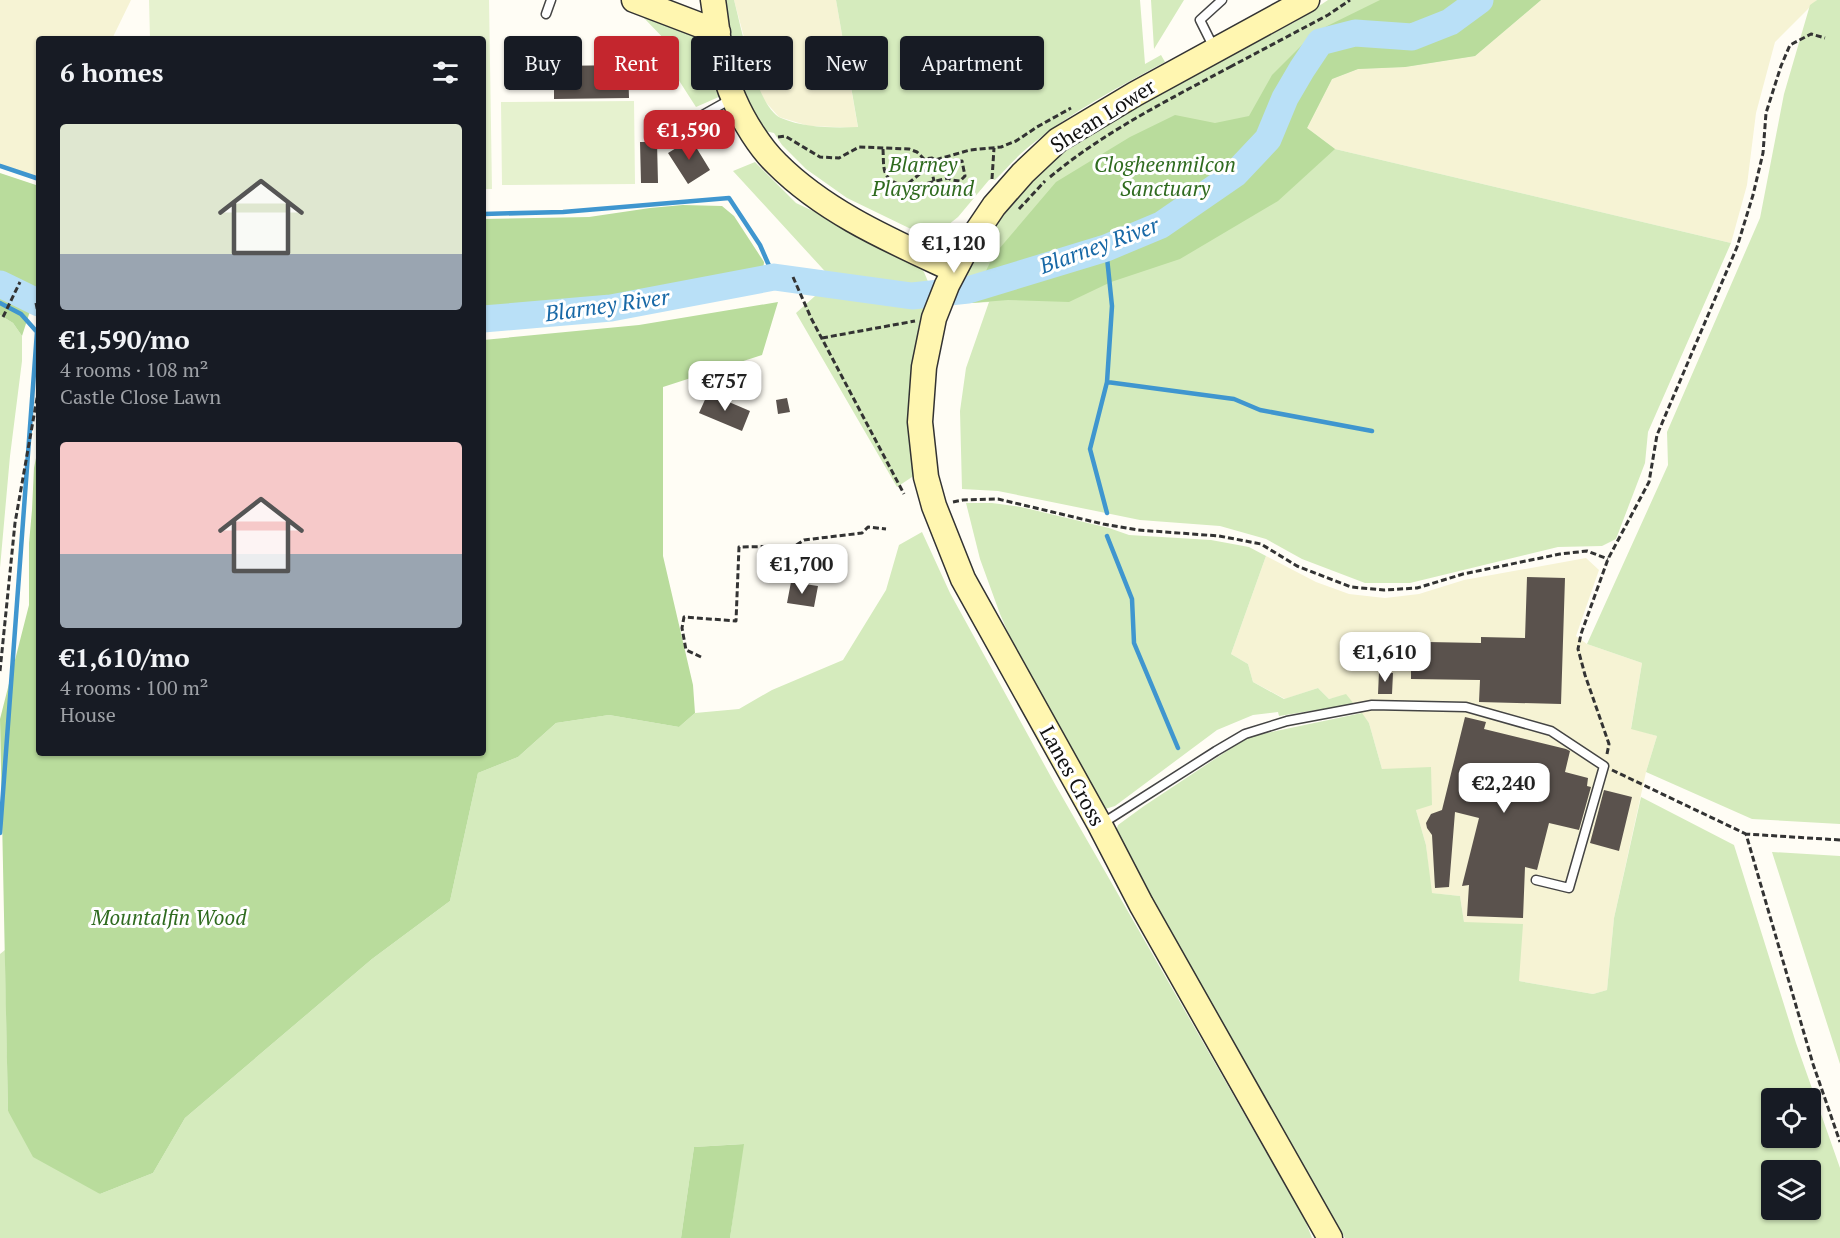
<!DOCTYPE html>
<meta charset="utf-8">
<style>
:root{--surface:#171b24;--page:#242831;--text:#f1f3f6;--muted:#9ea1a6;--accent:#c4262e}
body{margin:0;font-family:"PT Serif",serif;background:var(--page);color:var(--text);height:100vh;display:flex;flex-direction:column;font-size:22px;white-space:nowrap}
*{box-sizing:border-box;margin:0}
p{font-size:20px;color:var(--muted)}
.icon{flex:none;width:33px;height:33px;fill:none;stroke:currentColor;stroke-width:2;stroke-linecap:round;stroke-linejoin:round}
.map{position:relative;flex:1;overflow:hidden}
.panel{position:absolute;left:36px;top:36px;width:450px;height:720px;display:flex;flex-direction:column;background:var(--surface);border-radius:6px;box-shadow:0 2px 4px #0004}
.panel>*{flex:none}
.guide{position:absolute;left:504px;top:36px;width:570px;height:54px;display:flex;gap:12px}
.fabs{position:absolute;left:1761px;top:1088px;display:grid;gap:12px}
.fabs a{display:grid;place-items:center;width:60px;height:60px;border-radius:6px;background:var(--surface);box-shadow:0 2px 4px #0004;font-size:30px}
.price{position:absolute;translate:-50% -51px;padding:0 14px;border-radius:12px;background:#fff;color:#222;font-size:20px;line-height:39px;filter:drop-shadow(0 2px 3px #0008)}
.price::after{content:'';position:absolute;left:50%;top:36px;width:18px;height:14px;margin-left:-9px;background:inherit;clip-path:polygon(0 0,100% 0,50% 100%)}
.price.active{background:var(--accent);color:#fff}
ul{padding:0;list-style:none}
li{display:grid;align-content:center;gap:12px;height:318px;padding:0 24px}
li span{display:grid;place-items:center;height:186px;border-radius:6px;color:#555}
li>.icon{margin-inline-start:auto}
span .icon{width:108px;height:108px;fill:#fffc;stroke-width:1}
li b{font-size:26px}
h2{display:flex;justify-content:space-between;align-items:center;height:72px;padding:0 24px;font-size:26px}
.chip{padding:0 21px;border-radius:6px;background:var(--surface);box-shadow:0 2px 4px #0004;font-size:21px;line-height:54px}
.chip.active{background:var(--accent);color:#fff}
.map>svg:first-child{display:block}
.farmland{fill:#f6f3d4}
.green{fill:#d5ebbd;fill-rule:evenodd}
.forest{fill:#b9dc9c}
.pitch{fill:#e6f2cf}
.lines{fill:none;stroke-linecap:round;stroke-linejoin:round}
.stream{stroke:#3f96cf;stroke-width:4.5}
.river{stroke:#b9e0f7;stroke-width:27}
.building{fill:#5a524d}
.lane-casing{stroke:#444;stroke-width:11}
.secondary-casing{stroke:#333;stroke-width:27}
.path{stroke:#333;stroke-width:3;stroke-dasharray:6 3;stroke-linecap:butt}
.lane{stroke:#fff;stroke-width:8}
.secondary{stroke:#fff6b0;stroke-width:24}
.labels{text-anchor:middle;stroke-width:6;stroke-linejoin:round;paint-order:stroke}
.street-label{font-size:21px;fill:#111;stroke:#fff}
.park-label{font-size:21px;font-style:italic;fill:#2f6b1f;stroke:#fff}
.water-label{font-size:22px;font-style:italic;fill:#1768a6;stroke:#fff}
</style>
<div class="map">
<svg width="1840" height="1238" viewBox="0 0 1840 1238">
<rect width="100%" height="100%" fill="#fffdf5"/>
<path class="farmland" d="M 0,0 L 131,0 L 112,39 L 39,39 L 39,178 L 0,164 Z
M 734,0 L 836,0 L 858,128 L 809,126 L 779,117 L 763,99 L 755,78 Z
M 1541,0 L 1817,0 L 1775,42 L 1756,113 L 1747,185 L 1731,243 L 1335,149 L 1307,128 L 1332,79 L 1358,69 L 1405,67 L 1475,56 Z
M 1266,556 L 1316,582 L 1349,594 L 1385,598 L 1419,594 L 1464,580 L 1586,558 L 1599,570 L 1576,636 L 1587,644 L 1642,663 L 1631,728 L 1657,736 L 1646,772 L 1614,918 L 1607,990 L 1593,994 L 1519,981 L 1464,922 L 1460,896 L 1431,893 L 1426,845 L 1416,810 L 1382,769 L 1369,723 L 1346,695 L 1329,699 L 1318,688 L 1285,699 L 1253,682 L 1248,664 L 1231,654 Z"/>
<path class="green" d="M 723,0 L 734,0 C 741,26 756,107 781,118 C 804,128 834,128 858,127 L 836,0 L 1140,0 L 1145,64 L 1161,55 L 1165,62 C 1119,87 1072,111 1031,145 C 1018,155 1007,168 995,180 L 992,179 L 989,180 L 958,217 L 943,229 L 929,233 L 913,230 L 847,198 L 806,169 L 782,145 L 774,133 L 765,131 L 742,90 L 732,54 Z
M 1151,0 L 1184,0 L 1154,49 Z
M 1328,0 L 1541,0 L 1475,56 L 1405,67 L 1358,69 L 1332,79 L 1307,128 L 1335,149 L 1731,243 L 1648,432 L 1645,463 L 1616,539 L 1602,546 L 1558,547 L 1410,583 L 1365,583 L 1302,559 L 1266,539 L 1220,526 L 1140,520 L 998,491 L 962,489 L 960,411 L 966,368 L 989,302 L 971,303 L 966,266 L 999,212 L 1040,168 L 1127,108 L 1295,22 Z
M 1817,0 L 1840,0 L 1840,824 L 1752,819 L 1646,772 L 1657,736 L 1631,729 L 1642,663 L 1587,644 L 1668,465 L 1667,432 L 1760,218 L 1784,94 L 1810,5 Z
M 642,16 C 660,22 701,32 709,50 C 715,64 717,81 721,96 L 696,107 L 678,79 L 658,55 L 671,46 Z
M 755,162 L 796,203 L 883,244 L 914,261 L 924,272 L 929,284 L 928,294 L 919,326 L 912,368 L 915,475 L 897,487 L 796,313 L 833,280 L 733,171 Z
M 0,315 L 13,323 L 22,336 L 22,361 L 10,456 L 0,568 Z
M 966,503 L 992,503 L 1021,507 L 1109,528 L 1129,535 L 1211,540 L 1249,547 L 1266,556 L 1231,654 L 1248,664 L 1253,682 L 1284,699 L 1318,688 L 1329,699 L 1346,694 L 1354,704 L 1279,716 L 1278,712 L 1253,715 L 1217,730 L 1115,806 L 1105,809 L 1099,807 L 1026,674 L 1000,614 L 980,559 Z
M 922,532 L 950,593 L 1056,786 L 1305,1220 L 1312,1238 L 730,1238 L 743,1144 L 694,1147 L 681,1238 L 0,1238 L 0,954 L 5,950 L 8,1111 L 100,1194 L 153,1173 L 185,1118 L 372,959 L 450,901 L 478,773 L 518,757 L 556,723 L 609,715 L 679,727 L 695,713 L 739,709 L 772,690 L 843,660 L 886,590 L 899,545 Z
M 1362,713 L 1369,723 L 1382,769 L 1431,767 L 1432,805 L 1416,810 L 1426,845 L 1432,893 L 1460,896 L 1464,922 L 1523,924 L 1519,981 L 1593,994 L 1607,990 L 1614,918 L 1641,797 L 1734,845 L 1796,1043 L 1840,1168 L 1840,1238 L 1345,1238 L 1245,1073 L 1124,850 L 1116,831 L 1118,825 L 1144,806 L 1248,737 ZM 1772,1098 L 1810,1098 L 1810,1137 L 1772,1137 ZM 1772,1170 L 1810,1170 L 1810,1209 L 1772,1209 Z
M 1772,852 L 1840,856 L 1840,1064 Z"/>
<path class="forest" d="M 1380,0 L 1541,0 L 1475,56 L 1405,67 L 1358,69 L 1332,79 L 1307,128 L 1335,149 L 1278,201 L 1180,259 L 1111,282 L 1069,302 L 1008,300 L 971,303 L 993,256 L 1056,182 L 1130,137 L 1175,115 L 1215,123 L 1249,116 L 1272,75 L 1315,32 Z
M 0,173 L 39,186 L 39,291 L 0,275 Z
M 683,205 L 722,206 L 734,216 L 764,262 L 763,272 C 755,280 739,277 728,280 C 677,290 626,299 574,305 C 543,309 514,309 483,314 L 483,219 L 589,217 L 650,208 Z
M 0,287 L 32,305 L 22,336 L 13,323 L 0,315 Z
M 778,302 L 762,355 L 663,387 L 663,556 L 693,685 L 695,713 L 679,727 L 609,715 L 556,723 L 518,757 L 478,773 L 450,901 L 372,959 L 185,1118 L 153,1173 L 100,1194 L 33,1157 L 8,1111 L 0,719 L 29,605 L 29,543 L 32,510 L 34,468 L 39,443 L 39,753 L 483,753 L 483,340 L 639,325 Z
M 744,1144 L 730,1238 L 681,1238 L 694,1147 Z"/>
<path class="pitch" d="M 149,0 L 489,0 L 492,189 L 483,189 L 483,39 L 150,39 Z
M 634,101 L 635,184 L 502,185 L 501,102 Z"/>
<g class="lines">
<path class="stream" d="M 0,166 L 39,179
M 483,214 L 563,212 L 729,198 L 760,245 L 774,277
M 1106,248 L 1112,306 L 1107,382 L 1090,449 L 1107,513
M 0,303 L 21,314 L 37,332 L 0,833
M 1107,382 L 1234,399 L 1260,410 L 1372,431
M 1107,536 L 1132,599 L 1134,643 L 1178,748"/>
<path class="river" d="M 0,284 L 39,303
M 483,319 L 611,308 L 774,277 L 912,296 L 968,290 L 1106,248 L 1161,225 L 1235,174 L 1268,139 L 1285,98 L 1302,69 L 1320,42 L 1355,33 L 1412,37 L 1450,22 L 1480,0"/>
</g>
<path class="building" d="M 628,65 L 629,98 L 554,99 L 554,66 Z
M 691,139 L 710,170 L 688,184 L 668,153 Z
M 640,142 L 657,142 L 658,183 L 641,183 Z
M 708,393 L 750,411 L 742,431 L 699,413 Z
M 787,398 L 790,412 L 778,414 L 776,400 Z
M 1527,577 L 1565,578 L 1561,704 L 1479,702 L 1480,680 L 1411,679 L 1411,663 L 1428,663 L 1428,642 L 1481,643 L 1481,637 L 1525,638 Z
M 791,582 L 818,586 L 814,607 L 787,603 Z
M 1379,672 L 1393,673 L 1392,694 L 1378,694 Z
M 1465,717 L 1486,722 L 1484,729 L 1566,749 L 1570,751 L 1565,772 L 1588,778 L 1587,786 L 1591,787 L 1579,830 L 1549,823 L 1537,870 L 1525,867 L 1523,918 L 1467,916 L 1469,885 L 1462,886 L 1479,818 L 1455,812 L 1449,887 L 1435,888 L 1432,835 L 1427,828 L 1426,823 L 1431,814 L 1442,810 Z
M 1604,790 L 1632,797 L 1619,851 L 1590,843 Z"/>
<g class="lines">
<g class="lane-casing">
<path id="lane" d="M 546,14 L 551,0
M 1215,50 L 1200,20 L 1222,0
M 676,130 L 733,98
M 1103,823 L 1216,751 L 1245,734 L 1287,721 L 1372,705 L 1466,707 L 1551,731 L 1604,766 L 1569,888 L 1536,880"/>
</g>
<g class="secondary-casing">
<path id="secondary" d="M 634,0 L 718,32
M 713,0 C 718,32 720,69 734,99 C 743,120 760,148 777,164 C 826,213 892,241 954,270
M 1307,0 L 1135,94 L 1058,140 L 1023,173 L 994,206 L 969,243 L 947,285 L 934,318 L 924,367 L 920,422 L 926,477 L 934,506 L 963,579 L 1100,825 L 1141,904 L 1330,1238"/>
</g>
<path class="path" d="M 1230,67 L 1328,15 L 1350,0
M 778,137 L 785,136 L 820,157 L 839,158 L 859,147 L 909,149 L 917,152 L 924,159 L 932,158 L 935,160 L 970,150 L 1001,147 L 1016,141 L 1037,127 L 1071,108
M 883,149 C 884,170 881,180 905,186
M 924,159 L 927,168 L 931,168 L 934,166 L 935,160
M 934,166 L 950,168
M 927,168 L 905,186 L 906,189 L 948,178 L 952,180 L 960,181 L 965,176 L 962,161 L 955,162 L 950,168 L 948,178
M 931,168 L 934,181
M 1050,177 C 1104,132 1168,100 1230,67
M 992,179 L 994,148
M 1019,209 L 1045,181
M 793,277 L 811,318 L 904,494
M 36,303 L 39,318
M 3,317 L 20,282
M 822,338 L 915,321
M 953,502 L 963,500 L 998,499 L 1103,524 L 1138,530 L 1219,536 L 1261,544 L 1297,566 L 1351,587 L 1384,590 L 1417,588 L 1463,574 L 1560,554 L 1587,551 L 1608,559
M 701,657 L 686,650 L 682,628 L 684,617 L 736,621 L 739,547 L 795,546 L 804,540 L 862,533 L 868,527 L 886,529
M 0,671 L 15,523 L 39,387
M 1607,754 L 1609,744 L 1585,675 L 1578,649 L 1581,634 L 1608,559 L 1649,482 L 1657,435 L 1737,247 L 1753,195 L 1763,153 L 1766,113 L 1781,66 L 1790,45 L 1811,34 L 1825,38
M 1612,770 L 1746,834
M 1840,840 L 1746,834 L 1813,1064 L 1840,1142"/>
<use href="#lane" class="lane"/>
<use href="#secondary" class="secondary"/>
</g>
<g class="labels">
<g class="street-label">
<text transform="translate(1103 116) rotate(-32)" y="7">Shean Lower</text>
<text transform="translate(1072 776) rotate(61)" y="7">Lanes Cross</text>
</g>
<g class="park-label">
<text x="923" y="172">Blarney<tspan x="923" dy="24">Playground</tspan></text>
<text x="1165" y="172">Clogheenmilcon<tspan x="1165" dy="24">Sanctuary</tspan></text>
<text x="169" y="925">Mountalfin Wood</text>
</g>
<g class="water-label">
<text transform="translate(1099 245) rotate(-20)" y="8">Blarney River</text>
<text transform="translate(607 305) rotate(-8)" y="8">Blarney River</text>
</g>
</g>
</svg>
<div class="fabs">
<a><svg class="icon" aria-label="locate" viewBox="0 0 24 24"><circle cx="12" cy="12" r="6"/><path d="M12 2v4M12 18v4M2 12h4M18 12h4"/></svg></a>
<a><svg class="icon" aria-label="layers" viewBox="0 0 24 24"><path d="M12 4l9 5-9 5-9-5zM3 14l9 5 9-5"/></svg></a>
</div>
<b class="price active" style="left:689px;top:161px">€1,590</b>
<b class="price" style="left:954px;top:274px">€1,120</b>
<b class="price" style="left:725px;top:412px">€757</b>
<b class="price" style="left:802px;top:595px">€1,700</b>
<b class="price" style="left:1385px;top:683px">€1,610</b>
<b class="price" style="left:1504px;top:814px">€2,240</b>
<div class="guide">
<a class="chip">Buy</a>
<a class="chip active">Rent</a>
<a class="chip">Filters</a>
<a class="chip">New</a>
<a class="chip">Apartment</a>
</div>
<section class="panel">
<h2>6 homes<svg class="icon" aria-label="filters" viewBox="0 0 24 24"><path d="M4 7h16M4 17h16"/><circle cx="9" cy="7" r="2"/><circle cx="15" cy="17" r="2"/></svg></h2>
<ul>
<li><span style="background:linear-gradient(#dfe7d0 70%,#9aa5b1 0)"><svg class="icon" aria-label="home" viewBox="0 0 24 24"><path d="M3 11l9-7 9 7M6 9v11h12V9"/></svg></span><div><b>€1,590/mo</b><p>4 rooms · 108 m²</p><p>Castle Close Lawn</p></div></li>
<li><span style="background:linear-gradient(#f6c9c9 60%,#9aa5b1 0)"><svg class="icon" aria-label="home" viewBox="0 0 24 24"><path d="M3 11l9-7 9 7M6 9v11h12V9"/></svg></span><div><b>€1,610/mo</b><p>4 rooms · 100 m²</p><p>House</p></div></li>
</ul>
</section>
</div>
